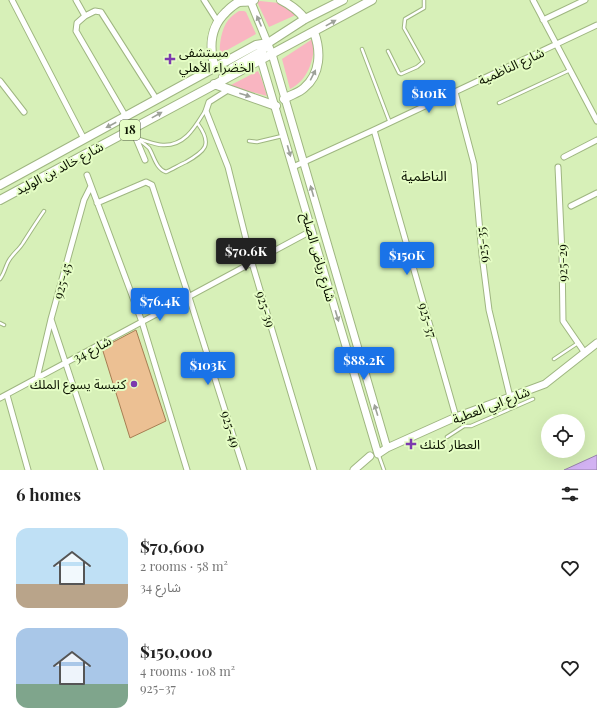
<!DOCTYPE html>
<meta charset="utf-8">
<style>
:root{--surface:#fff;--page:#f6f6f6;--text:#222;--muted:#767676;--accent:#1a73e8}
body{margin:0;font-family:"Playfair Display","Noto Sans Arabic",serif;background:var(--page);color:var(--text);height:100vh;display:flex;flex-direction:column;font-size:15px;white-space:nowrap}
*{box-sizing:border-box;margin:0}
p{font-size:13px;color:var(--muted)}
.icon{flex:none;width:22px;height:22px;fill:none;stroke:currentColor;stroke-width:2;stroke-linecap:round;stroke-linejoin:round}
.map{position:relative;height:470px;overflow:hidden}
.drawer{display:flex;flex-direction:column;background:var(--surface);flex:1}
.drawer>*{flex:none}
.buttons{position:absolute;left:541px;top:414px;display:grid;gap:8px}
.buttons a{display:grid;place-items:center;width:44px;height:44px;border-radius:50%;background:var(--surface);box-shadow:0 4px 16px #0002;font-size:20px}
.price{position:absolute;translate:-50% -34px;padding:0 9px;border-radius:4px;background:var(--accent);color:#fff;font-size:13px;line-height:26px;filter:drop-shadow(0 1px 2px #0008)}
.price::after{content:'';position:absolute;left:50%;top:24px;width:12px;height:9px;margin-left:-6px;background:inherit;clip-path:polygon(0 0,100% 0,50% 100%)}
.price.active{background:#222;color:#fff}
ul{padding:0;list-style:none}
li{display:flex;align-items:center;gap:12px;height:100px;padding:0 16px}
li span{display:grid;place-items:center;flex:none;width:112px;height:80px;border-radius:12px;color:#555}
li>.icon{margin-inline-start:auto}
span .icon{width:48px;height:48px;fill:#fffc;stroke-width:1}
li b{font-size:17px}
h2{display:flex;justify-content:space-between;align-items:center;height:48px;padding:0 16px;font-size:17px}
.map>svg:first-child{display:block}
.green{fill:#f9b5c1}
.water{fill:#d2b2f2;stroke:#9682aa}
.building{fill:#ecc093;stroke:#a77e53}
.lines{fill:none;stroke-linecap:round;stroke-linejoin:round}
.lane-casing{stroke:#9fb681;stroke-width:4.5}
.street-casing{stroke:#9fb681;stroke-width:7}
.secondary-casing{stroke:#9fb681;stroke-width:9}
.primary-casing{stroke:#9fb681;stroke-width:10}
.lane{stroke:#fff;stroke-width:2.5}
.street{stroke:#fff;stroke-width:5}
.secondary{stroke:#fff;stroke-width:7}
.primary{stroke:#fff;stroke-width:8}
.oneway{fill:#9da199}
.poi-dot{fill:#7c3aae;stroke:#e5fdc5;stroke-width:1.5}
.labels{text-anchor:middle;stroke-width:4;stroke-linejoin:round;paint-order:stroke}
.shield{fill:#e5fdc5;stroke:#4c593c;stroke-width:1}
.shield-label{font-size:12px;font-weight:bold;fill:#0b1301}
.poi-label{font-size:13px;fill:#0b1301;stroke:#e5fdc5;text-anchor:start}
.street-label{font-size:13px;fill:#0b1301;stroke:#e5fdc5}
.neighbourhood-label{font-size:14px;fill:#0b1301;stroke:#e5fdc5}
</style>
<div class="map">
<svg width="597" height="470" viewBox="0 0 597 470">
<rect width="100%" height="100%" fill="#d7f0b8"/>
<path class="green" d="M 260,1 L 279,3 L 298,14 L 269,27 L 257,2 Z
M 239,11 L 244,11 L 246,12 L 256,34 L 220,54 C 219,43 222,25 231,17 C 233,15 236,13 239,11 Z
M 314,38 C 315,57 309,80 290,89 L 282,59 Z
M 258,71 L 261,77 L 267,96 L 229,86 Z"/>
<path class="water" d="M 597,455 L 597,470 L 564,470 Z"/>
<path class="building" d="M 136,330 L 166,421 L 130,438 L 102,348 Z"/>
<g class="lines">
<g class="lane-casing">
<path id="lane" d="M 362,49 L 390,123
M 388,51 L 399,73 L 401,74 L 417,67 L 423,62 L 404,28 L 405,19 L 424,8 L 424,0
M 499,103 L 570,70
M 139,139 C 147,141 155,145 163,145 C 185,146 195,127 205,111
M 138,140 C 142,142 146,145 149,148 C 154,156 156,169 166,172 C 173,169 179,165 186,162 C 205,151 213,145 198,124
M 249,141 L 257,142 L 282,136
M 0,279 C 4,274 5,268 8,262 C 12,254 19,250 23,243 C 30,232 37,221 44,211
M 0,323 L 4,325
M 554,359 L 578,343
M 459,416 L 464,426 L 471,426 L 533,399
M 447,437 L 464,426
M 379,456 L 384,470"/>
</g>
<g class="street-casing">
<path id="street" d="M 12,0 L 84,139
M 76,0 L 85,16 L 77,23 L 76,31 L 126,117
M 204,0 L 218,22
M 533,0 L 597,121
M 85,16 L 95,11 L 101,12 L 157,100
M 543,20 L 585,0
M 0,81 L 24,112
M 228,90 L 209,102 L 206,111 L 228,167 L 252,263 L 314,470
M 455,92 L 474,164 L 482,255 L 489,310 L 510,397
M 132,129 L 145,160
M 374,130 L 456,417
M 564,157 L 597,140
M 293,167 L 374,130 L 597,25
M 558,167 L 562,254 L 563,321 L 585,353
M 87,175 L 142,322 L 187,470
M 97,203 L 146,182 L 152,185 L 189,297 L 244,470
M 571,206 L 597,193
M 51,319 L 101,470
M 37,378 L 51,319 L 84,200 L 91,186
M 7,395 L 28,470
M 0,398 L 311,231"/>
</g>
<g class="secondary-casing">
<path id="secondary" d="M 250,0 L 272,54 L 387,448
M 261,60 L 378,454 L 387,448 L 456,417 L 545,384 L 597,343
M 354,470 L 370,456"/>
</g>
<g class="primary-casing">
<path id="primary" d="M 281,0 C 291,5 298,10 305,19
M 215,68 C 209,48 210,27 226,12 C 230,8 234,4 239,2 C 244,1 249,3 254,0
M 223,77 L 232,68 L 262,51 L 268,43
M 214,84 L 276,106
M 284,99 C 290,95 299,93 304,88 C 321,74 321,51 314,32
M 0,185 L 256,45 L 268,43 L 305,19 L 343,0
M 0,200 L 372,0"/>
</g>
<use href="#lane" class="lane"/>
<use href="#street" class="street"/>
<use href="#secondary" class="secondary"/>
<use href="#primary" class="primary"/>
</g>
<defs><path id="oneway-solid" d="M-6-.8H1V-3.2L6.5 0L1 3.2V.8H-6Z"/></defs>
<g class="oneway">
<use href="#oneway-solid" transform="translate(259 21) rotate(-113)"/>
<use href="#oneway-solid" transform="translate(331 23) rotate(-29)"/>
<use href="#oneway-solid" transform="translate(313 75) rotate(-63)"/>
<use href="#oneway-solid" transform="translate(245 95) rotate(18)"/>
<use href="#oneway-solid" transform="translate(157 115) rotate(-29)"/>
<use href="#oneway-solid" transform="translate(111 125) rotate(152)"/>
<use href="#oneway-solid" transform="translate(289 151) rotate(74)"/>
<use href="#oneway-solid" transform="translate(312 191) rotate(-106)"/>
<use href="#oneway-solid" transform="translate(337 316) rotate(73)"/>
<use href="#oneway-solid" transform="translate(376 410) rotate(-107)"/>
</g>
<g class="poi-dot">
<path d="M168 53h4v4h4v4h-4v4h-4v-4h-4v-4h4z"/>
<circle cx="134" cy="384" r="4"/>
<path d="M409 438h4v4h4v4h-4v4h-4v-4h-4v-4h4z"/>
</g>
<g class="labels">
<rect class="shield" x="120" y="120" width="20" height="20" rx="3"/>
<g class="shield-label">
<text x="130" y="134">18</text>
</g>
<g class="poi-label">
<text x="179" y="57">مستشفى<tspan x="179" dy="15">الخضراء الأهلي</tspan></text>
<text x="126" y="389" text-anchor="end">كنيسة يسوع الملك</text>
<text x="420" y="449">العطار كلنك</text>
</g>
<g class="street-label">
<text transform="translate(511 66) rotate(-25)" y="5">شارع الناظمية</text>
<text transform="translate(59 168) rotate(-28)" y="5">شارع خالد بن الوليد</text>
<text transform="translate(482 245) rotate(-96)" y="5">925-35</text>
<text transform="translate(319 257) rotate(74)" y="5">شارع رياض الصلح</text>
<text transform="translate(562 263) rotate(-91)" y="5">925-29</text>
<text transform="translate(62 281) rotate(-75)" y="5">925-45</text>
<text transform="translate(266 309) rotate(73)" y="5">925-39</text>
<text transform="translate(428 320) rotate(74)" y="5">925-37</text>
<text transform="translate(92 349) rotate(-28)" y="5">شارع 34</text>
<text transform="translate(491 405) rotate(-21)" y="5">شارع ابي العطية</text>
<text transform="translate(231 429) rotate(73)" y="5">925-49</text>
</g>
<g class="neighbourhood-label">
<text x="424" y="181">الناظمية</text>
</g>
</g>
</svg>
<div class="buttons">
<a><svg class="icon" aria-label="locate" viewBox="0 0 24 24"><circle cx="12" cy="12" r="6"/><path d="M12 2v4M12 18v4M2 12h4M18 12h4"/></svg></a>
</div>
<b class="price" style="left:429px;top:114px">$101K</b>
<b class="price active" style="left:246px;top:272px">$70.6K</b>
<b class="price" style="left:407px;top:276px">$150K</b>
<b class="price" style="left:160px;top:322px">$76.4K</b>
<b class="price" style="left:364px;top:381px">$88.2K</b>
<b class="price" style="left:208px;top:386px">$103K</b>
</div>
<section class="drawer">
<h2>6 homes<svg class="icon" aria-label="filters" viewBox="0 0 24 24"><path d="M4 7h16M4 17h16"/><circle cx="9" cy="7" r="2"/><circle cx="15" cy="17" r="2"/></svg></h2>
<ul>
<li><span style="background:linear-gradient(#bfe0f5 70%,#b9a48a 0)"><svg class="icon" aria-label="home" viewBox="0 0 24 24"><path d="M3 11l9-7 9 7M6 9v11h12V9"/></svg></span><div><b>$70,600</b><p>2 rooms · 58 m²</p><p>شارع 34</p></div><svg class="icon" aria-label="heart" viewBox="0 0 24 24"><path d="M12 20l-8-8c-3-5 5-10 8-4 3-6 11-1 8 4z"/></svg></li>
<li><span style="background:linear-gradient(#a9c7e8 70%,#7fa58c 0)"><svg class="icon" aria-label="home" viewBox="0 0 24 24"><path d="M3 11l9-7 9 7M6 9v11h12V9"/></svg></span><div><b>$150,000</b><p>4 rooms · 108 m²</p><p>925-37</p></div><svg class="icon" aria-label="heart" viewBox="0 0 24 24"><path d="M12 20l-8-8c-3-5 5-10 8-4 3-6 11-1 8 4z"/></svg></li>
</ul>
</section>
